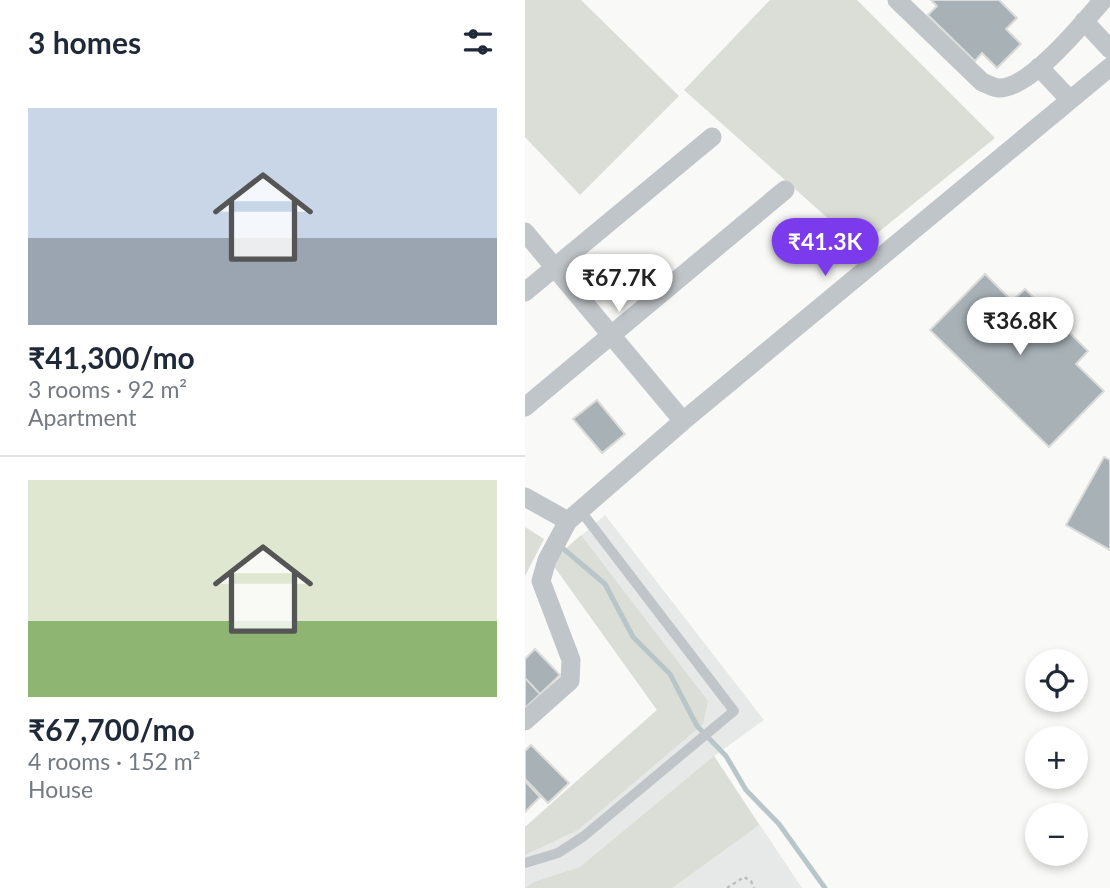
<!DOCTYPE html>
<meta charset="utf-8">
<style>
:root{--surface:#fff;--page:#f6f6f7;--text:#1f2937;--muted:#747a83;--line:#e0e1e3;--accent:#7c3aed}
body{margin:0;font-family:Lato,sans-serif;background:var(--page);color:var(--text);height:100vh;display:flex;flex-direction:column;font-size:26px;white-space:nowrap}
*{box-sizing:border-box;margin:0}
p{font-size:23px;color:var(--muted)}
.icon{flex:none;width:38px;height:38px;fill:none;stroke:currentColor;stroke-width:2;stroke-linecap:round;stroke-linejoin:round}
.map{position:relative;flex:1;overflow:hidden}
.panel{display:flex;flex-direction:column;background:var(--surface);width:525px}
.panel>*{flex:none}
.buttons{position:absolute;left:500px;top:649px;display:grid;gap:14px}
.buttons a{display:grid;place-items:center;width:63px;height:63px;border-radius:50%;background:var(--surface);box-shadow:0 4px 10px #0003;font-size:35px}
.price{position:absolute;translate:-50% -60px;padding:0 16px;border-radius:24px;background:#fff;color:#222;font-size:23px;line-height:46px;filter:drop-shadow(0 2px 4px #0008)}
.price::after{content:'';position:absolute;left:50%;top:42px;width:21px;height:16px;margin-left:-10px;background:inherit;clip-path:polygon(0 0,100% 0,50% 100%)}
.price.on{background:var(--accent);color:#fff}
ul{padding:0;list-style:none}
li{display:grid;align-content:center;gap:14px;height:371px;padding:0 28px}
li+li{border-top:2px solid var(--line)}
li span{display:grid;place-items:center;height:217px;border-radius:0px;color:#555}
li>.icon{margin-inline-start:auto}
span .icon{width:126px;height:126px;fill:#fffc;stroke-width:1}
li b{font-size:30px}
h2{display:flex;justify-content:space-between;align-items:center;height:84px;padding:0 28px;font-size:30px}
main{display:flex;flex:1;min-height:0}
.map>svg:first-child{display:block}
.built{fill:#e7e9e8}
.green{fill:#daded6}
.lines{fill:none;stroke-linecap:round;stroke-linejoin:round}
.stream{stroke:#b8c6c9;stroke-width:5}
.building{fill:#a7b1b6;stroke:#dbdbd9;stroke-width:2}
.path{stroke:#bbbec1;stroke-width:2.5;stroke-dasharray:3.5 3.5;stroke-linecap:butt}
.service{stroke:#c0c5c9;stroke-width:10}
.minor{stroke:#c0c5c9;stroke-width:19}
</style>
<main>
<section class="panel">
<h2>3 homes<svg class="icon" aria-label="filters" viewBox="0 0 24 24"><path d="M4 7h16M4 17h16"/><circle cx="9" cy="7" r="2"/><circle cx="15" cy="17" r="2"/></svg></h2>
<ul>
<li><span style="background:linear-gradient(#c9d6e8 60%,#9aa5b1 0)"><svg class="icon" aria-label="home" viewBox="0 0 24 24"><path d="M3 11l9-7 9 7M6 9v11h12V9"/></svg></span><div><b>₹41,300/mo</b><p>3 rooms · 92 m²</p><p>Apartment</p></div></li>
<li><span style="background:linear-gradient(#dfe7d0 65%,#8fb573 0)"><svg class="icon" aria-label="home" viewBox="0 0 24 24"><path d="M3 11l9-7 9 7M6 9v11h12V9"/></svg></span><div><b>₹67,700/mo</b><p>4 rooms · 152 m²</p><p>House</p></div></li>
</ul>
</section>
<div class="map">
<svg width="585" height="888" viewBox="0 0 585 888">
<rect width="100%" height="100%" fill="#f9f9f7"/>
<path class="built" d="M 80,515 L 239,720 L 189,756 L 277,888 L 0,888 L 0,827 L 132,710 L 26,562 Z"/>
<path class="green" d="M 0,0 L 56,0 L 154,96 L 55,195 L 0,137 Z
M 245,0 L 332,0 L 470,138 L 335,247 L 159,90 Z
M 0,527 L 19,539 L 0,576 Z
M 56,535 L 183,701 L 178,724 L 53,830 L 0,855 L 0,827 L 132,710 L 26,562 Z
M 189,756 L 234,825 L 147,888 L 0,888 L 9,882 L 55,867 Z"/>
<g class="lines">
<path class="stream" d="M 34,545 L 80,584 L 108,637 L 145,674 L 172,726 L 201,756 L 221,790 L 254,824 L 300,888"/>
</g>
<path class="building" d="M 406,0 L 474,0 L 492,18 L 481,29 L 496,44 L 472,68 L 457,53 L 450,61 L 403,15 L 412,6 Z
M 460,274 L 487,301 L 500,289 L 563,351 L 551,364 L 579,391 L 524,447 L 405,330 Z
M 72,400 L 100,434 L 77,453 L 48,419 Z
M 579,457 L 585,460 L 585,550 L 541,525 Z
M 10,649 L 35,675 L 15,694 L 0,678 L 0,659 Z
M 0,678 L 15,694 L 0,708 Z
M 6,745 L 44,783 L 23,803 L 0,779 L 0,751 Z
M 0,781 L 15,797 L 0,812 Z"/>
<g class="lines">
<path class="path" d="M 202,888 L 219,877 L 226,881 L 229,888"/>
<path class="service" d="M 0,863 L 33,853 L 59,836 L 209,711 L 55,510"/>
<path class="minor" d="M 372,0 L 457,82 C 462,84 467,87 473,88 C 504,90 558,23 578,0
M 559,21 L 585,49
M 514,67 L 545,100
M 0,232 L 158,421
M 0,292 L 187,137
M 0,407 L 260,190
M 0,497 L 43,521
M 0,721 L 45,681 L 46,660 L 16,581 L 22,560 L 43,521 L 158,421 L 585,67"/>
</g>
</svg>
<div class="buttons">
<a><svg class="icon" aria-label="locate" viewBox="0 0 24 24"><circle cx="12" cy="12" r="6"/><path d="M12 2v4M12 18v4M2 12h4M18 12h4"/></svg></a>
<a>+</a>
<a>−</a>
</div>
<b class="price on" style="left:300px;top:278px">₹41.3K</b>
<b class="price" style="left:94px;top:314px">₹67.7K</b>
<b class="price" style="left:495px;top:357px">₹36.8K</b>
</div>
</main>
